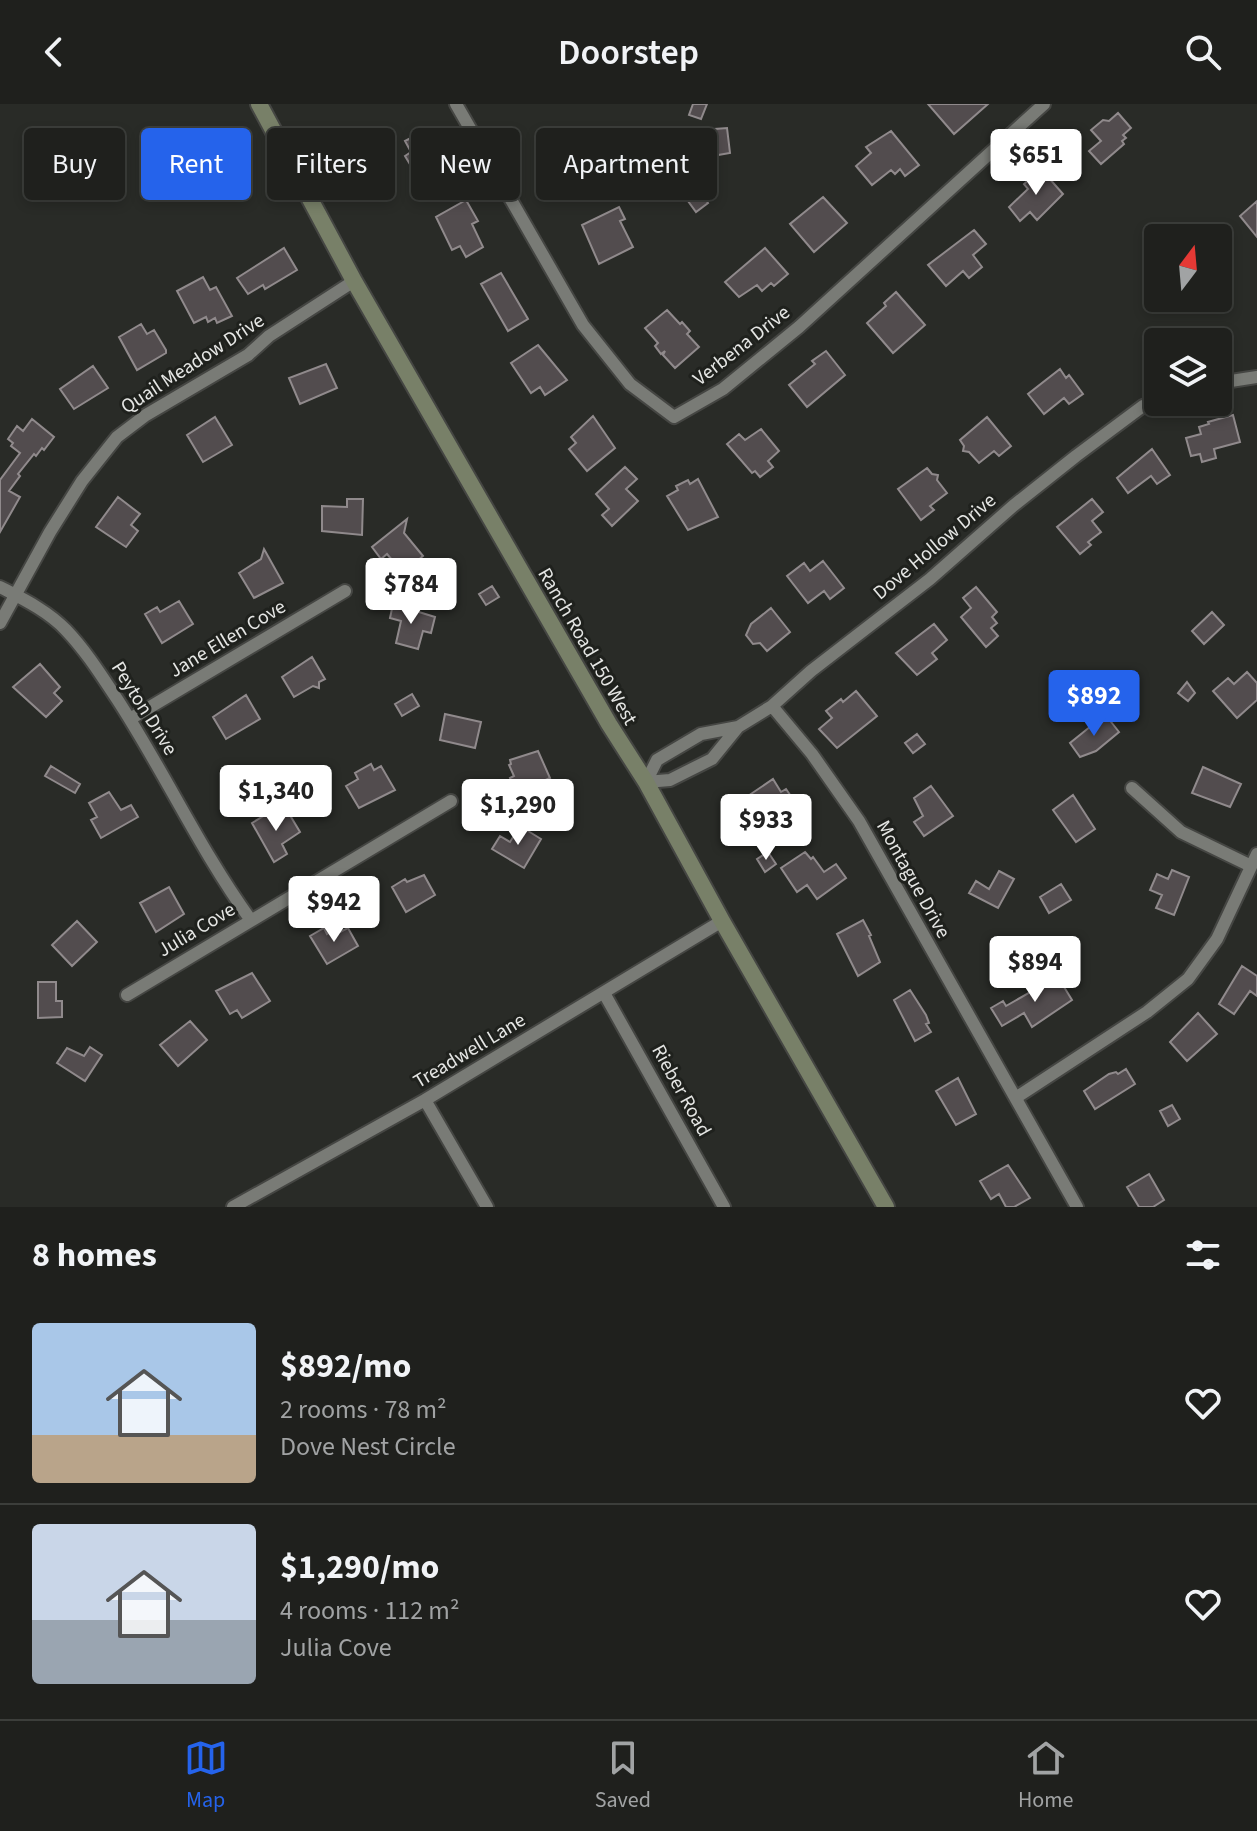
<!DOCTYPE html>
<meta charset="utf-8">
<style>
:root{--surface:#1f201d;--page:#272826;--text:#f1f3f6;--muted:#a1a3a4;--line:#3c3e3b;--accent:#2563eb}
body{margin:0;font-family:"Source Sans 3",sans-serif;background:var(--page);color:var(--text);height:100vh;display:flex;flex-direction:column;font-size:30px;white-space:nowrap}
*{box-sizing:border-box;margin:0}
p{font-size:26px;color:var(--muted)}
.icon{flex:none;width:44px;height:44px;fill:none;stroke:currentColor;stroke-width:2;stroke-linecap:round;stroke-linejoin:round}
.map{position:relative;height:1103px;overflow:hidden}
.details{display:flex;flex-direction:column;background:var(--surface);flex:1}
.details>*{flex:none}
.guide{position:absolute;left:24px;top:24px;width:800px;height:72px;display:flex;gap:16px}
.needle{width:52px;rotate:16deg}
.fabs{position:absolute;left:1144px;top:120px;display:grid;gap:16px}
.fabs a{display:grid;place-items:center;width:88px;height:88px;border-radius:8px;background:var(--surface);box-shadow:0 4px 12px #0003,0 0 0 2px var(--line);font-size:40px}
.price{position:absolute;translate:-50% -68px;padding:0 18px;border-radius:8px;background:#fff;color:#222;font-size:26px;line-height:52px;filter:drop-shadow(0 2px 4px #0008)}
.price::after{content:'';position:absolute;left:50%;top:48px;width:24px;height:18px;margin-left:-12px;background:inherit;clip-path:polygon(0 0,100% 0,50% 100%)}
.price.current{background:var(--accent);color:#fff}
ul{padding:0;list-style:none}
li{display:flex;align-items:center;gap:24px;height:200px;padding:0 32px}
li+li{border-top:2px solid var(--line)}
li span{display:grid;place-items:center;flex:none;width:224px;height:160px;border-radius:8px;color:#555}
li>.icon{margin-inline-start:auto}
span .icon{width:96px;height:96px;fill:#fffc;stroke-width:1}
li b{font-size:34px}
h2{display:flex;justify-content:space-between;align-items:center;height:96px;padding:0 32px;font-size:34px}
.pill{padding:0 28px;border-radius:8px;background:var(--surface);box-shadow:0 4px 12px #0003,0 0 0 2px var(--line);font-size:28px;line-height:72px}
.pill.current{background:var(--accent);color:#fff}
header{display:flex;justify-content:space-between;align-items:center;height:104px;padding:0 32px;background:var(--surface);font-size:36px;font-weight:600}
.dock{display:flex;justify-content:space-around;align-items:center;height:112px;border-top:2px solid var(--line);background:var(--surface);font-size:22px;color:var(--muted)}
.dock a{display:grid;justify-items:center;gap:4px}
.dock .current{color:var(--accent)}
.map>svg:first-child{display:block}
.building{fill:#524c4e;stroke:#908a8c;stroke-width:2}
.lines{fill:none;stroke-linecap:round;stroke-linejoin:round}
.minor-casing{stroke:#454643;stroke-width:16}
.secondary-casing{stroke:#454643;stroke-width:20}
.minor{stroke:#797b76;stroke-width:12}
.secondary{stroke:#788068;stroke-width:16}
.labels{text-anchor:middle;stroke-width:6;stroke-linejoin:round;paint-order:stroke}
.street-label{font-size:20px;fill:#e5e6e4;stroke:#1f211d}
</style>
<header><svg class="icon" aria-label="back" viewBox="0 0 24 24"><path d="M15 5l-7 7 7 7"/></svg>Doorstep<svg class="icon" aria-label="search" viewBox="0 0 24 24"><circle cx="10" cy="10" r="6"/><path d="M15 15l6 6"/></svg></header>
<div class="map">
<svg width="1257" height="1103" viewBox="0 0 1257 1103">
<rect width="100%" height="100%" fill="#292b27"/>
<path class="building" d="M 693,0 L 707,0 L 701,15 L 689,11 Z
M 928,0 L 988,0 L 954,30 Z
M 1118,9 L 1131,24 L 1123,31 L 1126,34 L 1122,37 L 1124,40 L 1101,60 L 1089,47 L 1101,37 L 1091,26 L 1103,16 L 1109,17 Z
M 727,24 L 730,49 L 718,51 L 715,25 Z
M 426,26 L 449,68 L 428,79 L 417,59 L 411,62 L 405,52 L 411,48 L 405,37 Z
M 891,27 L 919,61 L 905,72 L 900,65 L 895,70 L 891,66 L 872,81 L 856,62 L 871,49 L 866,43 Z
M 566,31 L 590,76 L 560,93 L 552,77 L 555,76 L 549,65 L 556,61 L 547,41 Z
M 1041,65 L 1063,90 L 1037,116 L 1030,108 L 1020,117 L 1009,103 L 1028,85 L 1024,80 Z
M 701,89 L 708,99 L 696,108 L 688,97 Z
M 823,93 L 847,119 L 814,148 L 790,120 Z
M 466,96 L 478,117 L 472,120 L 483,143 L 466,153 L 460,142 L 452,146 L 436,113 Z
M 1257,97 L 1257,133 L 1240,112 Z
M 619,103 L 625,115 L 620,117 L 633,143 L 599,160 L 582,121 Z
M 974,126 L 986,140 L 973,151 L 982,163 L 969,174 L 963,167 L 946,182 L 928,161 Z
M 284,144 L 297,166 L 265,185 L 263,181 L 248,190 L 237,174 Z
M 765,144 L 788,170 L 774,182 L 771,179 L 762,187 L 757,181 L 739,193 L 725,178 Z
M 501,169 L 528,215 L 508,227 L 481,180 Z
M 203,173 L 210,186 L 216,183 L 232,212 L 217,219 L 215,214 L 208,218 L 206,213 L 194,219 L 177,187 Z
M 896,188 L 925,221 L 893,249 L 867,219 L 886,202 L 884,199 Z
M 667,206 L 680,220 L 682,218 L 690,227 L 687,230 L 699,243 L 675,264 L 663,251 L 665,247 L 661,250 L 655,242 L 658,239 L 645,224 Z
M 141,220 L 147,230 L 154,226 L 166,246 L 166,249 L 137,266 L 119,233 Z
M 538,241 L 567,276 L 545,291 L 540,283 L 531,289 L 511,259 Z
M 826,247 L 845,271 L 807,303 L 789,281 L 815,260 L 812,257 Z
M 326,260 L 337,284 L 300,300 L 289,274 Z
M 93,262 L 108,284 L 74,305 L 60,285 Z
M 1060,265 L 1066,274 L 1069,271 L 1083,290 L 1069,300 L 1064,294 L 1044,310 L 1028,290 Z
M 1233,311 L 1240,338 L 1214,345 L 1216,354 L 1202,358 L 1200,350 L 1191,352 L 1186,334 L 1201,330 L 1199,323 L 1209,320 L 1208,318 Z
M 593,312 L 615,344 L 587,367 L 569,345 L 576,339 L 571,333 Z
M 215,313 L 232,341 L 203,358 L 187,331 Z
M 987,313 L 1011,342 L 999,352 L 994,347 L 979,359 L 969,348 L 963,347 L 964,342 L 960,336 Z
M 32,315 L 54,333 L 44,346 L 42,344 L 36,352 L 34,350 L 18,370 L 20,372 L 9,387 L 20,393 L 0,428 L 0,376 L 20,349 L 11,342 L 13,339 L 8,335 L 17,322 L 23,327 Z
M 761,325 L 779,347 L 768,357 L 773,363 L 760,373 L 755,367 L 752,369 L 727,340 L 739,330 L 745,336 Z
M 1152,345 L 1170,371 L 1157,380 L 1151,372 L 1128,389 L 1117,374 Z
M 625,363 L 637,375 L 626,385 L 638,397 L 612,422 L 602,411 L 609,405 L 596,390 Z
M 927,364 L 932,370 L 938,371 L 937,376 L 947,389 L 930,402 L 934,406 L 921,416 L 898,385 Z
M 698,375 L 718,413 L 688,426 L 667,392 L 678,386 L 676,382 L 688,376 L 690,380 Z
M 118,393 L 140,410 L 131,421 L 138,427 L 126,443 L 96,423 Z
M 347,395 L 363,395 L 362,431 L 322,427 L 322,402 L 347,403 Z
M 1092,395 L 1103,408 L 1092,417 L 1101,428 L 1088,438 L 1091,441 L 1080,450 L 1057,423 Z
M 407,415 L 404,429 L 423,452 L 403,469 L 387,450 L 381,455 L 372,443 Z
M 264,445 L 283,479 L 254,494 L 239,469 L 261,455 Z
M 823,457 L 844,484 L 830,495 L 824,487 L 808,499 L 787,472 L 804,459 L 810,467 Z
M 492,482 L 499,493 L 486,501 L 479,490 Z
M 976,483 L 997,508 L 992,513 L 997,519 L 991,524 L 998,532 L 986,543 L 961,513 L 971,504 L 963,494 Z
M 179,497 L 193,520 L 162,539 L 145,510 L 157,503 L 160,508 Z
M 393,500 L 435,513 L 431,529 L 423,527 L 418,545 L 396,539 L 401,517 L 390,514 Z
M 771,504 L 790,528 L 767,547 L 760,539 L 753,540 L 746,531 L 751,520 Z
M 1212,508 L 1224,521 L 1204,540 L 1192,527 Z
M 934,520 L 947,536 L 932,549 L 937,555 L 917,571 L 896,549 Z
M 312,553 L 325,575 L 319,578 L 319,584 L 313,582 L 294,593 L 282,573 Z
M 40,560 L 60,583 L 54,589 L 62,597 L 46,613 L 13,583 Z
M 1247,568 L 1257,579 L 1257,596 L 1237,614 L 1213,587 L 1228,574 L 1234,580 Z
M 1187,578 L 1195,589 L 1188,597 L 1178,589 Z
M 856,587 L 877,612 L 837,644 L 819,625 L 832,614 L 826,607 L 841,595 L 843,598 Z
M 412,590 L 419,602 L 402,612 L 395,600 Z
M 246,591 L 260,615 L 226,635 L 213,613 Z
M 445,610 L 481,618 L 475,644 L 440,636 Z
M 1108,614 L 1119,628 L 1096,647 L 1080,653 L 1070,639 L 1091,622 L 1093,624 Z
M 917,630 L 925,640 L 913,649 L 905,639 Z
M 538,647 L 550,674 L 517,689 L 510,674 L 514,672 L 509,661 L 511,660 L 510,656 Z
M 371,660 L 374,666 L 381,662 L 395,686 L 359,704 L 346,682 L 358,675 L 355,669 Z
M 51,662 L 80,680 L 75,689 L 45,672 Z
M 1203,663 L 1241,680 L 1230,703 L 1192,689 Z
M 773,675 L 781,688 L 786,685 L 795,698 L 766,718 L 756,703 L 752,705 L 745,694 Z
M 931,682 L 953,712 L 924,732 L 914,718 L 923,712 L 914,694 Z
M 109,688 L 121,706 L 131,701 L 138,713 L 101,734 L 91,716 L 97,713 L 89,699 Z
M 1073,691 L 1095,725 L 1076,738 L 1053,706 Z
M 270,708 L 275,716 L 288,708 L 300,728 L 282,740 L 287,750 L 274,758 L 252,719 Z
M 520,722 L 541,735 L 524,764 L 492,745 L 500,732 L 510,738 Z
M 768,748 L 776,760 L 765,768 L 757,755 Z
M 805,748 L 811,755 L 813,753 L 824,768 L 836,760 L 846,774 L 817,795 L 807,781 L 797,788 L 781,764 Z
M 1172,766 L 1189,773 L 1174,811 L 1156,804 L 1162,791 L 1150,786 L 1157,770 L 1168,775 Z
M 999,767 L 1014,775 L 998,804 L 969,789 L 976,777 L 989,785 Z
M 424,771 L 435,791 L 406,808 L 392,783 L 405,775 L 407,778 Z
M 1061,780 L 1071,796 L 1049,809 L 1040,793 Z
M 169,783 L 184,810 L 156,828 L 140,799 Z
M 863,816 L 871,831 L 869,832 L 880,858 L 858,872 L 837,830 Z
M 77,817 L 97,838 L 72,862 L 52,841 Z
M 324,824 L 327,830 L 337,824 L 340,828 L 348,824 L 358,842 L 327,860 L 310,832 Z
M 1242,862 L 1257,872 L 1257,892 L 1250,887 L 1234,910 L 1219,900 Z
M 252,869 L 270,897 L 242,914 L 237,906 L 230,910 L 216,887 Z
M 1050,872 L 1056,881 L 1061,878 L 1072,896 L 1032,923 L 1024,909 L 1002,922 L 991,904 L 1003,897 L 1006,902 L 1039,883 L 1038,880 Z
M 38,878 L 56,878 L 56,897 L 62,897 L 62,913 L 38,914 Z
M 910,886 L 926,911 L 929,919 L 926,920 L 931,928 L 915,937 L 894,896 Z
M 1198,909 L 1217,930 L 1187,957 L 1170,938 Z
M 190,917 L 207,936 L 178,962 L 160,941 Z
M 90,943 L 102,951 L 85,977 L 57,959 L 67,944 L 84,952 Z
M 1126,965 L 1135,980 L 1095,1005 L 1084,987 L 1109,970 L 1116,968 L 1118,970 Z
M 958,974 L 976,1010 L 956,1021 L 936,987 Z
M 1172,1001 L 1180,1015 L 1168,1022 L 1160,1007 Z
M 1008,1061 L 1030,1094 L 1014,1103 L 1006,1103 L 999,1090 L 991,1095 L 980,1077 Z
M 1149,1070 L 1164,1096 L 1153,1103 L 1139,1103 L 1127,1083 Z"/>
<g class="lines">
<g class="minor-casing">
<path id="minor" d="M 456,0 L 583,221 L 630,280 L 674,313 L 723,285 L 799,223 L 1044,0
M 1218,279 L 1257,273
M 0,483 C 23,495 48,507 66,526 C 86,547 101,571 117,595 C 164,667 200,746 250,815
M 0,519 L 50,428 L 82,377 L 117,333 L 146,311 L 248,251 L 269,232 L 354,177
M 772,602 L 812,650 L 859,717 L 1077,1103
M 130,615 L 345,487
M 738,623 L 701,630 L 657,656 L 646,678 L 670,676 L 712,655 L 738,623 L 772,602 L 811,567 L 930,475 L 1013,402 L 1076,352 L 1143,302 L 1158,296
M 1132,684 L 1181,728 L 1251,762
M 604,889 L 724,1103
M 127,891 L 451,697
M 1017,993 L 1147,908 L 1188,875 L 1217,835 L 1257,750
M 425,996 L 487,1103
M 233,1103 L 425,996 L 722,817"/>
</g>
<g class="secondary-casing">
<path id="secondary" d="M 259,0 L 354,177 L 609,620 L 646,678 L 722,817 L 886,1103"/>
</g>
<use href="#minor" class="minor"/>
<use href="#secondary" class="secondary"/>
</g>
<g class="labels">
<g class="street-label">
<text transform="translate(741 241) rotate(-38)" y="7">Verbena Drive</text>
<text transform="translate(192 259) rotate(-33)" y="7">Quail Meadow Drive</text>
<text transform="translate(934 442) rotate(-40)" y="7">Dove Hollow Drive</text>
<text transform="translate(227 534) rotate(-31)" y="7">Jane Ellen Cove</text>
<text transform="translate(588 542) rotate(60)" y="7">Ranch Road 150 West</text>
<text transform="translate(145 604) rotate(58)" y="7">Peyton Drive</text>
<text transform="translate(914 775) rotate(61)" y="7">Montague Drive</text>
<text transform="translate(196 825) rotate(-31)" y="7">Julia Cove</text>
<text transform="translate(469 946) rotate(-31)" y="7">Treadwell Lane</text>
<text transform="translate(682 986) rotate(61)" y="7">Rieber Road</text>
</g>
</g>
</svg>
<div class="fabs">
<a><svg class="needle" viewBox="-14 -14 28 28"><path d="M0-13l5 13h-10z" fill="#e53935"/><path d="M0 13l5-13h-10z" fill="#a1a3a4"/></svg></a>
<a><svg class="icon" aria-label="layers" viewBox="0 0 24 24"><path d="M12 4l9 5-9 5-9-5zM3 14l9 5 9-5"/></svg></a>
</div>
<b class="price" style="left:1036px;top:93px">$651</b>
<b class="price" style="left:411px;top:522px">$784</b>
<b class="price current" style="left:1094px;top:634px">$892</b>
<b class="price" style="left:276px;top:729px">$1,340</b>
<b class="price" style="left:518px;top:743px">$1,290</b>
<b class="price" style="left:766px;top:758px">$933</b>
<b class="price" style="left:334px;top:840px">$942</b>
<b class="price" style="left:1035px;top:900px">$894</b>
<div class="guide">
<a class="pill">Buy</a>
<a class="pill current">Rent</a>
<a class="pill">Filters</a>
<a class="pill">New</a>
<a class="pill">Apartment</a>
</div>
</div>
<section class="details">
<h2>8 homes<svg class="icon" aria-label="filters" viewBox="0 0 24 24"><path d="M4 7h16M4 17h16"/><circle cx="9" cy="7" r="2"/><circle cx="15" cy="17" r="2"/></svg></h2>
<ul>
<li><span style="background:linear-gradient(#a9c7e8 70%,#b9a48a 0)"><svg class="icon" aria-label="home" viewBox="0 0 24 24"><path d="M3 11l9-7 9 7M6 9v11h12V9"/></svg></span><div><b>$892/mo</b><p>2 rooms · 78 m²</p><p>Dove Nest Circle</p></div><svg class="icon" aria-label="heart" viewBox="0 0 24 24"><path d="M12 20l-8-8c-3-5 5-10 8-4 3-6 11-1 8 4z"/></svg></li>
<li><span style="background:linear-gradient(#c9d6e8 60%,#9aa5b1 0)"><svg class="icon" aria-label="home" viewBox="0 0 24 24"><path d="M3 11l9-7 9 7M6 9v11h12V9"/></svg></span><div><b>$1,290/mo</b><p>4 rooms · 112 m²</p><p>Julia Cove</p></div><svg class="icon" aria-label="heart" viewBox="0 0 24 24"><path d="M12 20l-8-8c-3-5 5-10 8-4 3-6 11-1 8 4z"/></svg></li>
</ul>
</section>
<nav class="dock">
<a class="current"><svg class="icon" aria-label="map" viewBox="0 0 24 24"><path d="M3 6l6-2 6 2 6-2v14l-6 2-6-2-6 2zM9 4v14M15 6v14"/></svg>Map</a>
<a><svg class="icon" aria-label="saved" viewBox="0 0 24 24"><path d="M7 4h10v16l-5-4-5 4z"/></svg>Saved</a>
<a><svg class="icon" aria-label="home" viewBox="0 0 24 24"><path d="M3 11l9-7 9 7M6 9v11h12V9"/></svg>Home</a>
</nav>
